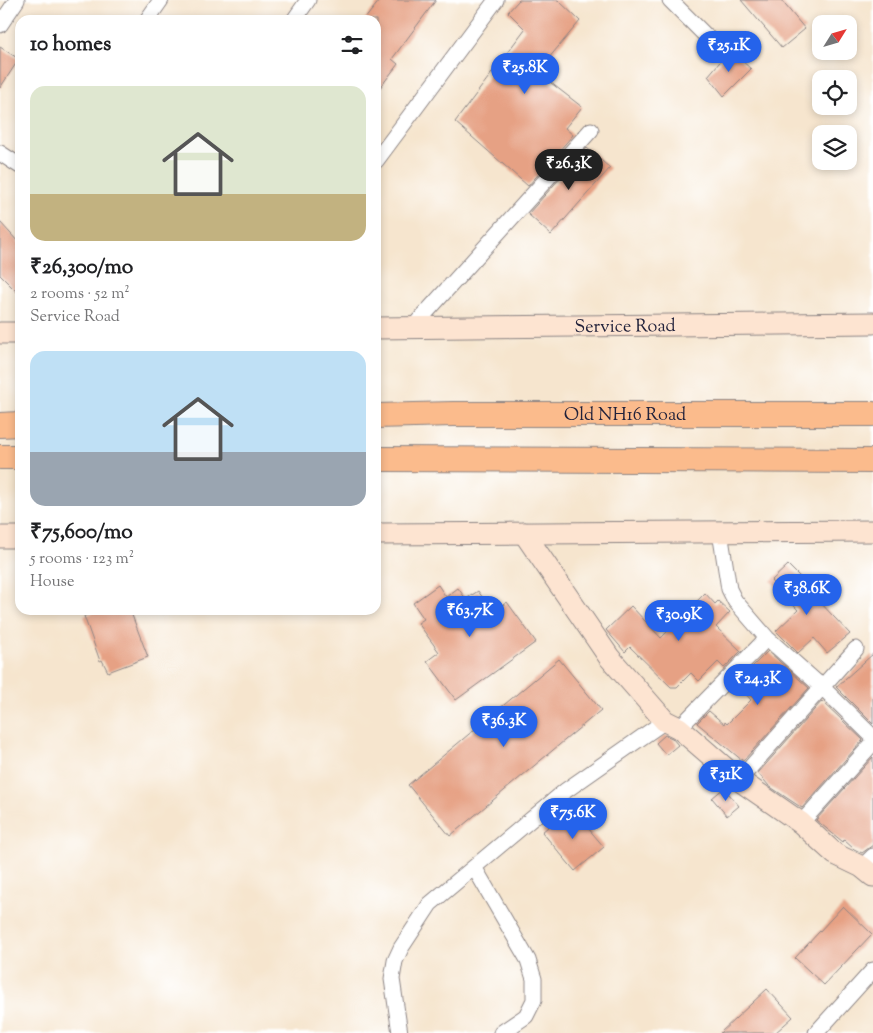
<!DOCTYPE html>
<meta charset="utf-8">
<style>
:root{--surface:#fff;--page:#f2f2f2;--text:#202124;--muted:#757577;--accent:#2563eb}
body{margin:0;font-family:"Sorts Mill Goudy",serif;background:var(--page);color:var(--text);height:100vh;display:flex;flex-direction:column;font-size:19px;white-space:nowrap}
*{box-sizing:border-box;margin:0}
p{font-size:16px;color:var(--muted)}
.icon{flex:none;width:28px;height:28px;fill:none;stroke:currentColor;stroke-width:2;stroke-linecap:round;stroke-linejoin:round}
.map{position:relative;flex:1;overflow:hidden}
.drawer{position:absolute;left:15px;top:15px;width:366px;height:600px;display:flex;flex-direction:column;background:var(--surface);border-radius:15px;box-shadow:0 2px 8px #0003}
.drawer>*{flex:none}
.needle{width:32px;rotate:53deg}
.fabs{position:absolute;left:812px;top:15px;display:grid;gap:10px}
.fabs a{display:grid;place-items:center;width:45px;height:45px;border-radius:10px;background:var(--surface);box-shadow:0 2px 8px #0003;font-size:25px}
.price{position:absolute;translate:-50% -42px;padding:0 11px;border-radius:18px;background:var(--accent);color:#fff;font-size:16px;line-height:32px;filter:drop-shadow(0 1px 2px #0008)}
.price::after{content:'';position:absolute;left:50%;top:30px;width:15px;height:11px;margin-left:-8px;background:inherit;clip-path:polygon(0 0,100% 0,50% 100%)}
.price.active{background:#222;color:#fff}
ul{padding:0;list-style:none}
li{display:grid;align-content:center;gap:10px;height:265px;padding:0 15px}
li span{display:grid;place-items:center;height:155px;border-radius:15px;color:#555}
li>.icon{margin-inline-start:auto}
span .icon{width:90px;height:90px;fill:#fffc;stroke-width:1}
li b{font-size:21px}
h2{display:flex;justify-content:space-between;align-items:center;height:60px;padding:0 15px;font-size:21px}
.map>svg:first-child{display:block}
.building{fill:#e6a184}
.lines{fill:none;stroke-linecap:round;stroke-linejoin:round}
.street-casing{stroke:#8c8484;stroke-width:17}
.secondary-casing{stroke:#8c8484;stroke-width:23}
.primary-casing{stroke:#8c8484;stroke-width:26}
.street{stroke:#fff;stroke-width:15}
.secondary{stroke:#fde4d1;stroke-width:21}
.primary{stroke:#fbbb8c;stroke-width:24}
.labels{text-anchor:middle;stroke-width:4;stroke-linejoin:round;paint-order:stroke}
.street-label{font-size:18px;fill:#22223b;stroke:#fff}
</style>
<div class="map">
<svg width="873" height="1033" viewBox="0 0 873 1033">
<rect width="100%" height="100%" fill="#fff"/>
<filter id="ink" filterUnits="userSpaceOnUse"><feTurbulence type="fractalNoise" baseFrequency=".02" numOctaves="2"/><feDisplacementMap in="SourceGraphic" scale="10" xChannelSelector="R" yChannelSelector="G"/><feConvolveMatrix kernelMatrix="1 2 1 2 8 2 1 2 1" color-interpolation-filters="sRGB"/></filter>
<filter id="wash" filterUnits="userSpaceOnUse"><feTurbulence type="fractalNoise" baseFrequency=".0096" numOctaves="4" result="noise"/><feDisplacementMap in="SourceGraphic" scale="20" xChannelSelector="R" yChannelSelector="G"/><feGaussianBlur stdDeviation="1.12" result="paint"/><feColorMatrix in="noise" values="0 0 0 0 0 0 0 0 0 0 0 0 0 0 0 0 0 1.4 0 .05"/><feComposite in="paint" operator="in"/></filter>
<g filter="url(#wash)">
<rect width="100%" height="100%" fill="#f6e5ce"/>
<g id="blocks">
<path class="building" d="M 380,0 L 436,0 L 392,59 L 398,64 L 376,93 L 376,20 L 364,20 Z
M 519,0 L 558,0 L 580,21 L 537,72 L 582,107 L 565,128 L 573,135 L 528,186 L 455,122 L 525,29 L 508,12 Z
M 741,0 L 781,0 L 805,29 L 782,48 Z
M 0,47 L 19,59 L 0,88 Z
M 730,50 L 751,69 L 724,96 L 708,76 Z
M 587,148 L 610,168 L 551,235 L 528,214 Z
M 0,222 L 20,244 L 20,295 L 0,275 Z
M 788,565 L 804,581 L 802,583 L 850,634 L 827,653 L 814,638 L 798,653 L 776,631 L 798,610 L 771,581 Z
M 438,585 L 446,597 L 458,588 L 466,599 L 478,591 L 493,612 L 507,602 L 536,642 L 456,700 L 427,661 L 439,652 L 418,623 L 424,619 L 413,603 Z
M 705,593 L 715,604 L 718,601 L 730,612 L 716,627 L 741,651 L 724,668 L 718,662 L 699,681 L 691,673 L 677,687 L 671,687 L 630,647 L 625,652 L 606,630 L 631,606 L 661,638 Z
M 100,610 L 130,610 L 148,657 L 108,672 L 102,660 L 100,661 L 84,616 Z
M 768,651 L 809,688 L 743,761 L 697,723 L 709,711 L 724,724 L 725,722 L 727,724 L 751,700 L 736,683 Z
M 873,654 L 873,724 L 836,687 Z
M 559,659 L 601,710 L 450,836 L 408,785 Z
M 822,701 L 863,740 L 802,808 L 769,786 L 758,773 Z
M 665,735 L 672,738 L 678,745 L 666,755 L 656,743 Z
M 873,757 L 873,845 L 862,853 L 854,849 L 844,840 L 843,842 L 816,820 Z
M 724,788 L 739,806 L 727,816 L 712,798 Z
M 571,808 L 604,847 L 575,871 L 542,832 Z
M 843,906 L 872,934 L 824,985 L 795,958 Z
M 767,989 L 793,1017 L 775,1033 L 720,1033 Z"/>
</g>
</g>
<g filter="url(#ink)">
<use href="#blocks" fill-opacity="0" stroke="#8c8484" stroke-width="1"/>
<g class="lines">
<g class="street-casing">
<path id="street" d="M 670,0 L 708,38
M 147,20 L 161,0
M 294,20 L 308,0
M 0,25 L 17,0
M 0,153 L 20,166
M 376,161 L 496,0
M 413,327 L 591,130
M 720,532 L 729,589 L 735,601 L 767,638 L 822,687 L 873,737
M 679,728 L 767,638
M 739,780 L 856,649
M 801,823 L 873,743
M 474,867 L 528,960 L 534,979 L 534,1000 L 526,1016 L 501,1033
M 862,867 L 873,856
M 400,1033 L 392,979 L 395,961 L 401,948 L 430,904 L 565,791 L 665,721
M 816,1033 L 873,970"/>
</g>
<g class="secondary-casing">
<g id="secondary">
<path id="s1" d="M 376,328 L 873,323"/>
<path d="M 0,333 L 20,333"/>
<path d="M 524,533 L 609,657 L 665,721 L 679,728 L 739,780 L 801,823 L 835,854 L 862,867 L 873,876"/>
<path d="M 376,534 L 873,531"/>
<path d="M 0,537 L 20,537"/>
</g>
</g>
<g class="primary-casing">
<g id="primary">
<path id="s2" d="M 376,416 L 453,414 L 873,414"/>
<path d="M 0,425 L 20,424"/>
<path d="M 0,457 L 20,457"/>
<path d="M 376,459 L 873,461"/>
</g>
</g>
<use href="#street" class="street"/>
<use href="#secondary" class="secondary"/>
<use href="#primary" class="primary"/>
</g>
</g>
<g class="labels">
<g class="street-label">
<text dy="6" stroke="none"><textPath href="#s1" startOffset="249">Service Road</textPath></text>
<text dy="6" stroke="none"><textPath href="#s2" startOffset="249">Old NH16 Road</textPath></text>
</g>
</g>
</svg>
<div class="fabs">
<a><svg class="needle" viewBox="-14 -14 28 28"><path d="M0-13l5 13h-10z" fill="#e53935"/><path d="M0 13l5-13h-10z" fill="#757577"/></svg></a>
<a><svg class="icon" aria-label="locate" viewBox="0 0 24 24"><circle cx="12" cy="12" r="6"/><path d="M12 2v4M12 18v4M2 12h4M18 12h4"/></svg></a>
<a><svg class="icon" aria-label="layers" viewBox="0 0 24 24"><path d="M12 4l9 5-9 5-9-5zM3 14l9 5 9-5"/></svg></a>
</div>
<b class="price" style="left:729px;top:73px">₹25.1K</b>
<b class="price" style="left:525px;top:95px">₹25.8K</b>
<b class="price active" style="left:569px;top:191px">₹26.3K</b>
<b class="price" style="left:807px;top:616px">₹38.6K</b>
<b class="price" style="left:470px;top:638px">₹63.7K</b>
<b class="price" style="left:679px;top:642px">₹30.9K</b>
<b class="price" style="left:758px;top:706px">₹24.3K</b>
<b class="price" style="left:504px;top:748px">₹36.3K</b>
<b class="price" style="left:726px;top:802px">₹31K</b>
<b class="price" style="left:573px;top:840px">₹75.6K</b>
<section class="drawer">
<h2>10 homes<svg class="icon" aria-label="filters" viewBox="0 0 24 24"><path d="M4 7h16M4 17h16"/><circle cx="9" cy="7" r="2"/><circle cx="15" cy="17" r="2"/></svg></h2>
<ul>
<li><span style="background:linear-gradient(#dfe7d0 70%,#c2b280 0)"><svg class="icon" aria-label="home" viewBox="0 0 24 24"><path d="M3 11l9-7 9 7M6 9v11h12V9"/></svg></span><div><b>₹26,300/mo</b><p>2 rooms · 52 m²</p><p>Service Road</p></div></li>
<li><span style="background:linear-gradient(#bfe0f5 65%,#9aa5b1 0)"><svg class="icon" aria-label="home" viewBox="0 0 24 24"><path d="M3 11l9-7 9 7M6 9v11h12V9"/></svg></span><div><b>₹75,600/mo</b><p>5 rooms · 123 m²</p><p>House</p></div></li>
</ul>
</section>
</div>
